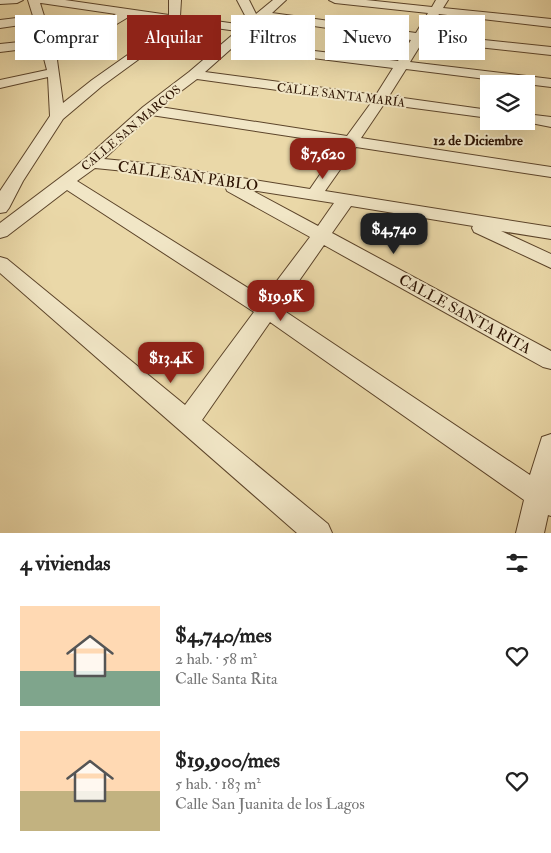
<!DOCTYPE html>
<html lang="es">
<meta charset="utf-8">
<style>
:root{--surface:#fff;--page:#f2f2f2;--text:#222;--muted:#767676;--accent:#8f2418}
body{margin:0;font-family:"IM FELL Double Pica",serif;background:var(--page);color:var(--text);height:100vh;display:flex;flex-direction:column;font-size:19px;white-space:nowrap}
*{box-sizing:border-box;margin:0}
p{font-size:16px;color:var(--muted)}
.icon{flex:none;width:28px;height:28px;fill:none;stroke:currentColor;stroke-width:2;stroke-linecap:round;stroke-linejoin:round}
.map{position:relative;height:533px;overflow:hidden}
.side{display:flex;flex-direction:column;background:var(--surface);flex:1}
.side>*{flex:none}
.guide{position:absolute;left:15px;top:15px;width:521px;height:45px;display:flex;gap:10px}
.buttons{position:absolute;left:480px;top:75px;display:grid;gap:10px}
.buttons a{display:grid;place-items:center;width:55px;height:55px;border-radius:0px;background:var(--surface);box-shadow:0 5px 20px #0002;font-size:25px}
.price{position:absolute;translate:-50% -42px;padding:0 11px;border-radius:10px;background:var(--accent);color:#fff;font-size:16px;line-height:32px;filter:drop-shadow(0 1px 2px #0008)}
.price::after{content:'';position:absolute;left:50%;top:30px;width:15px;height:11px;margin-left:-8px;background:inherit;clip-path:polygon(0 0,100% 0,50% 100%)}
.price.selected{background:#222;color:#fff}
ul{padding:0;list-style:none}
li{display:flex;align-items:center;gap:15px;height:125px;padding:0 20px}
li span{display:grid;place-items:center;flex:none;width:140px;height:100px;border-radius:0px;color:#555}
li>.icon{margin-inline-start:auto}
span .icon{width:60px;height:60px;fill:#fffc;stroke-width:1}
li b{font-size:21px}
h2{display:flex;justify-content:space-between;align-items:center;height:60px;padding:0 20px;font-size:21px}
.chip{padding:0 18px;border-radius:0px;background:var(--surface);box-shadow:0 5px 20px #0002;font-size:18px;line-height:45px}
.chip.selected{background:var(--accent);color:#fff}
.map>svg:first-child{display:block}
.lines{fill:none;stroke-linecap:round;stroke-linejoin:round}
.street-casing{stroke:#5c442a;stroke-width:2}
.street{fill:#f1e6c6;fill-rule:evenodd}
.labels{text-anchor:middle;stroke-width:4;stroke-linejoin:round;paint-order:stroke}
.far-street-label{font-size:12px;fill:#2c1200;stroke:#f1e6c6}
.far-neighbourhood-label{font-size:14px;font-weight:bold;fill:#2c1200;stroke:#f1e6c6}
.street-label{font-size:15px;fill:#2c1200;stroke:#f1e6c6}
</style>
<div class="map">
<svg width="551" height="533" viewBox="0 0 551 533">
<rect width="100%" height="100%" fill="#ead8a8"/>
<filter id="stains"><feTurbulence type="fractalNoise" baseFrequency=".004" numOctaves="4"/><feColorMatrix values="0 0 0 0 .2 0 0 0 0 .09 0 0 0 0 .02 0 0 0 .5 -.17"/></filter>
<radialGradient id="worn" r=".72"><stop offset=".6" stop-color="#630" stop-opacity="0"/><stop offset="1" stop-color="#630" stop-opacity=".3"/></radialGradient>
<g class="lines">
<g class="street-casing">
<path id="street" d="M 0,0 L 23,0 L 17,3 L 0,4 Z
M 28,0 L 65,0 L 169,15 L 169,0 L 181,0 L 180,16 L 244,25 L 248,21 L 237,0 L 249,0 L 256,14 L 273,0 L 286,0 L 272,13 L 416,33 L 428,13 L 335,3 L 329,0 L 366,0 L 432,7 L 436,0 L 448,0 L 443,8 L 551,19 L 551,27 L 439,14 L 427,34 L 551,47 L 551,55 L 423,41 L 410,62 L 551,79 L 551,87 L 406,69 L 389,96 L 489,110 L 489,118 L 384,104 L 361,138 L 551,167 L 551,177 L 356,147 L 325,191 L 551,227 L 551,239 L 501,231 L 551,254 L 551,268 L 474,232 L 472,228 L 473,226 L 351,206 L 332,233 L 551,351 L 551,369 L 543,367 L 324,245 L 280,308 L 530,475 L 542,437 L 551,434 L 551,516 L 548,515 L 544,533 L 516,533 L 524,500 L 270,322 L 202,420 L 328,524 L 332,533 L 297,533 L 0,273 L 0,257 L 7,259 L 185,405 L 254,312 L 67,190 L 7,236 L 0,238 L 0,223 L 85,159 L 143,107 L 189,72 L 237,31 L 187,24 L 102,86 L 63,119 L 23,181 L 9,208 L 6,212 L 0,213 L 0,191 L 50,116 L 48,77 L 0,88 L 0,80 L 47,70 L 41,47 L 0,52 L 0,44 L 39,40 L 34,23 L 0,28 L 0,20 L 33,16 ZM 40,3 L 41,3 L 116,14 L 55,51 ZM 130,16 L 173,23 L 92,80 L 63,103 L 57,60 ZM 265,19 L 411,40 L 398,61 L 240,42 ZM 232,48 L 393,68 L 376,95 L 205,72 ZM 197,79 L 371,103 L 347,136 L 160,107 ZM 151,115 L 341,144 L 310,189 L 155,164 L 104,159 ZM 95,168 L 155,174 L 225,186 L 227,191 L 310,237 L 264,298 L 77,181 ZM 251,190 L 334,203 L 318,226 Z
M 526,114 L 551,117 L 551,127 L 521,121 L 526,121 Z"/>
</g>
<use href="#street" class="street"/>
</g>
<g class="labels">
<g class="far-street-label">
<text transform="translate(341 95) rotate(7)" y="4">CALLE SANTA MARÍA</text>
<text transform="translate(131 128) rotate(-40)" y="4">CALLE SAN MARCOS</text>
</g>
<g class="far-neighbourhood-label">
<text x="478" y="145">12 de Diciembre</text>
</g>
<g class="street-label">
<text transform="translate(188 176) rotate(8)" y="5">CALLE SAN PABLO</text>
<text transform="translate(465 314) rotate(29)" y="5">CALLE SANTA RITA</text>
</g>
</g>
<rect width="100%" height="100%" filter="url(#stains)"/>
<rect width="100%" height="100%" fill="url(#worn)"/>
</svg>
<div class="buttons">
<a><svg class="icon" aria-label="layers" viewBox="0 0 24 24"><path d="M12 4l9 5-9 5-9-5zM3 14l9 5 9-5"/></svg></a>
</div>
<b class="price" style="left:323px;top:180px">$7,620</b>
<b class="price selected" style="left:394px;top:255px">$4,740</b>
<b class="price" style="left:281px;top:322px">$19.9K</b>
<b class="price" style="left:171px;top:384px">$13.4K</b>
<div class="guide">
<a class="chip">Comprar</a>
<a class="chip selected">Alquilar</a>
<a class="chip">Filtros</a>
<a class="chip">Nuevo</a>
<a class="chip">Piso</a>
</div>
</div>
<section class="side">
<h2>4 viviendas<svg class="icon" aria-label="filters" viewBox="0 0 24 24"><path d="M4 7h16M4 17h16"/><circle cx="9" cy="7" r="2"/><circle cx="15" cy="17" r="2"/></svg></h2>
<ul>
<li><span style="background:linear-gradient(#ffd9b3 65%,#7fa58c 0)"><svg class="icon" aria-label="home" viewBox="0 0 24 24"><path d="M3 11l9-7 9 7M6 9v11h12V9"/></svg></span><div><b>$4,740/mes</b><p>2 hab. · 58 m²</p><p>Calle Santa Rita</p></div><svg class="icon" aria-label="heart" viewBox="0 0 24 24"><path d="M12 20l-8-8c-3-5 5-10 8-4 3-6 11-1 8 4z"/></svg></li>
<li><span style="background:linear-gradient(#ffd9b3 60%,#c2b280 0)"><svg class="icon" aria-label="home" viewBox="0 0 24 24"><path d="M3 11l9-7 9 7M6 9v11h12V9"/></svg></span><div><b>$19,900/mes</b><p>5 hab. · 183 m²</p><p>Calle San Juanita de los Lagos</p></div><svg class="icon" aria-label="heart" viewBox="0 0 24 24"><path d="M12 20l-8-8c-3-5 5-10 8-4 3-6 11-1 8 4z"/></svg></li>
</ul>
</section>
